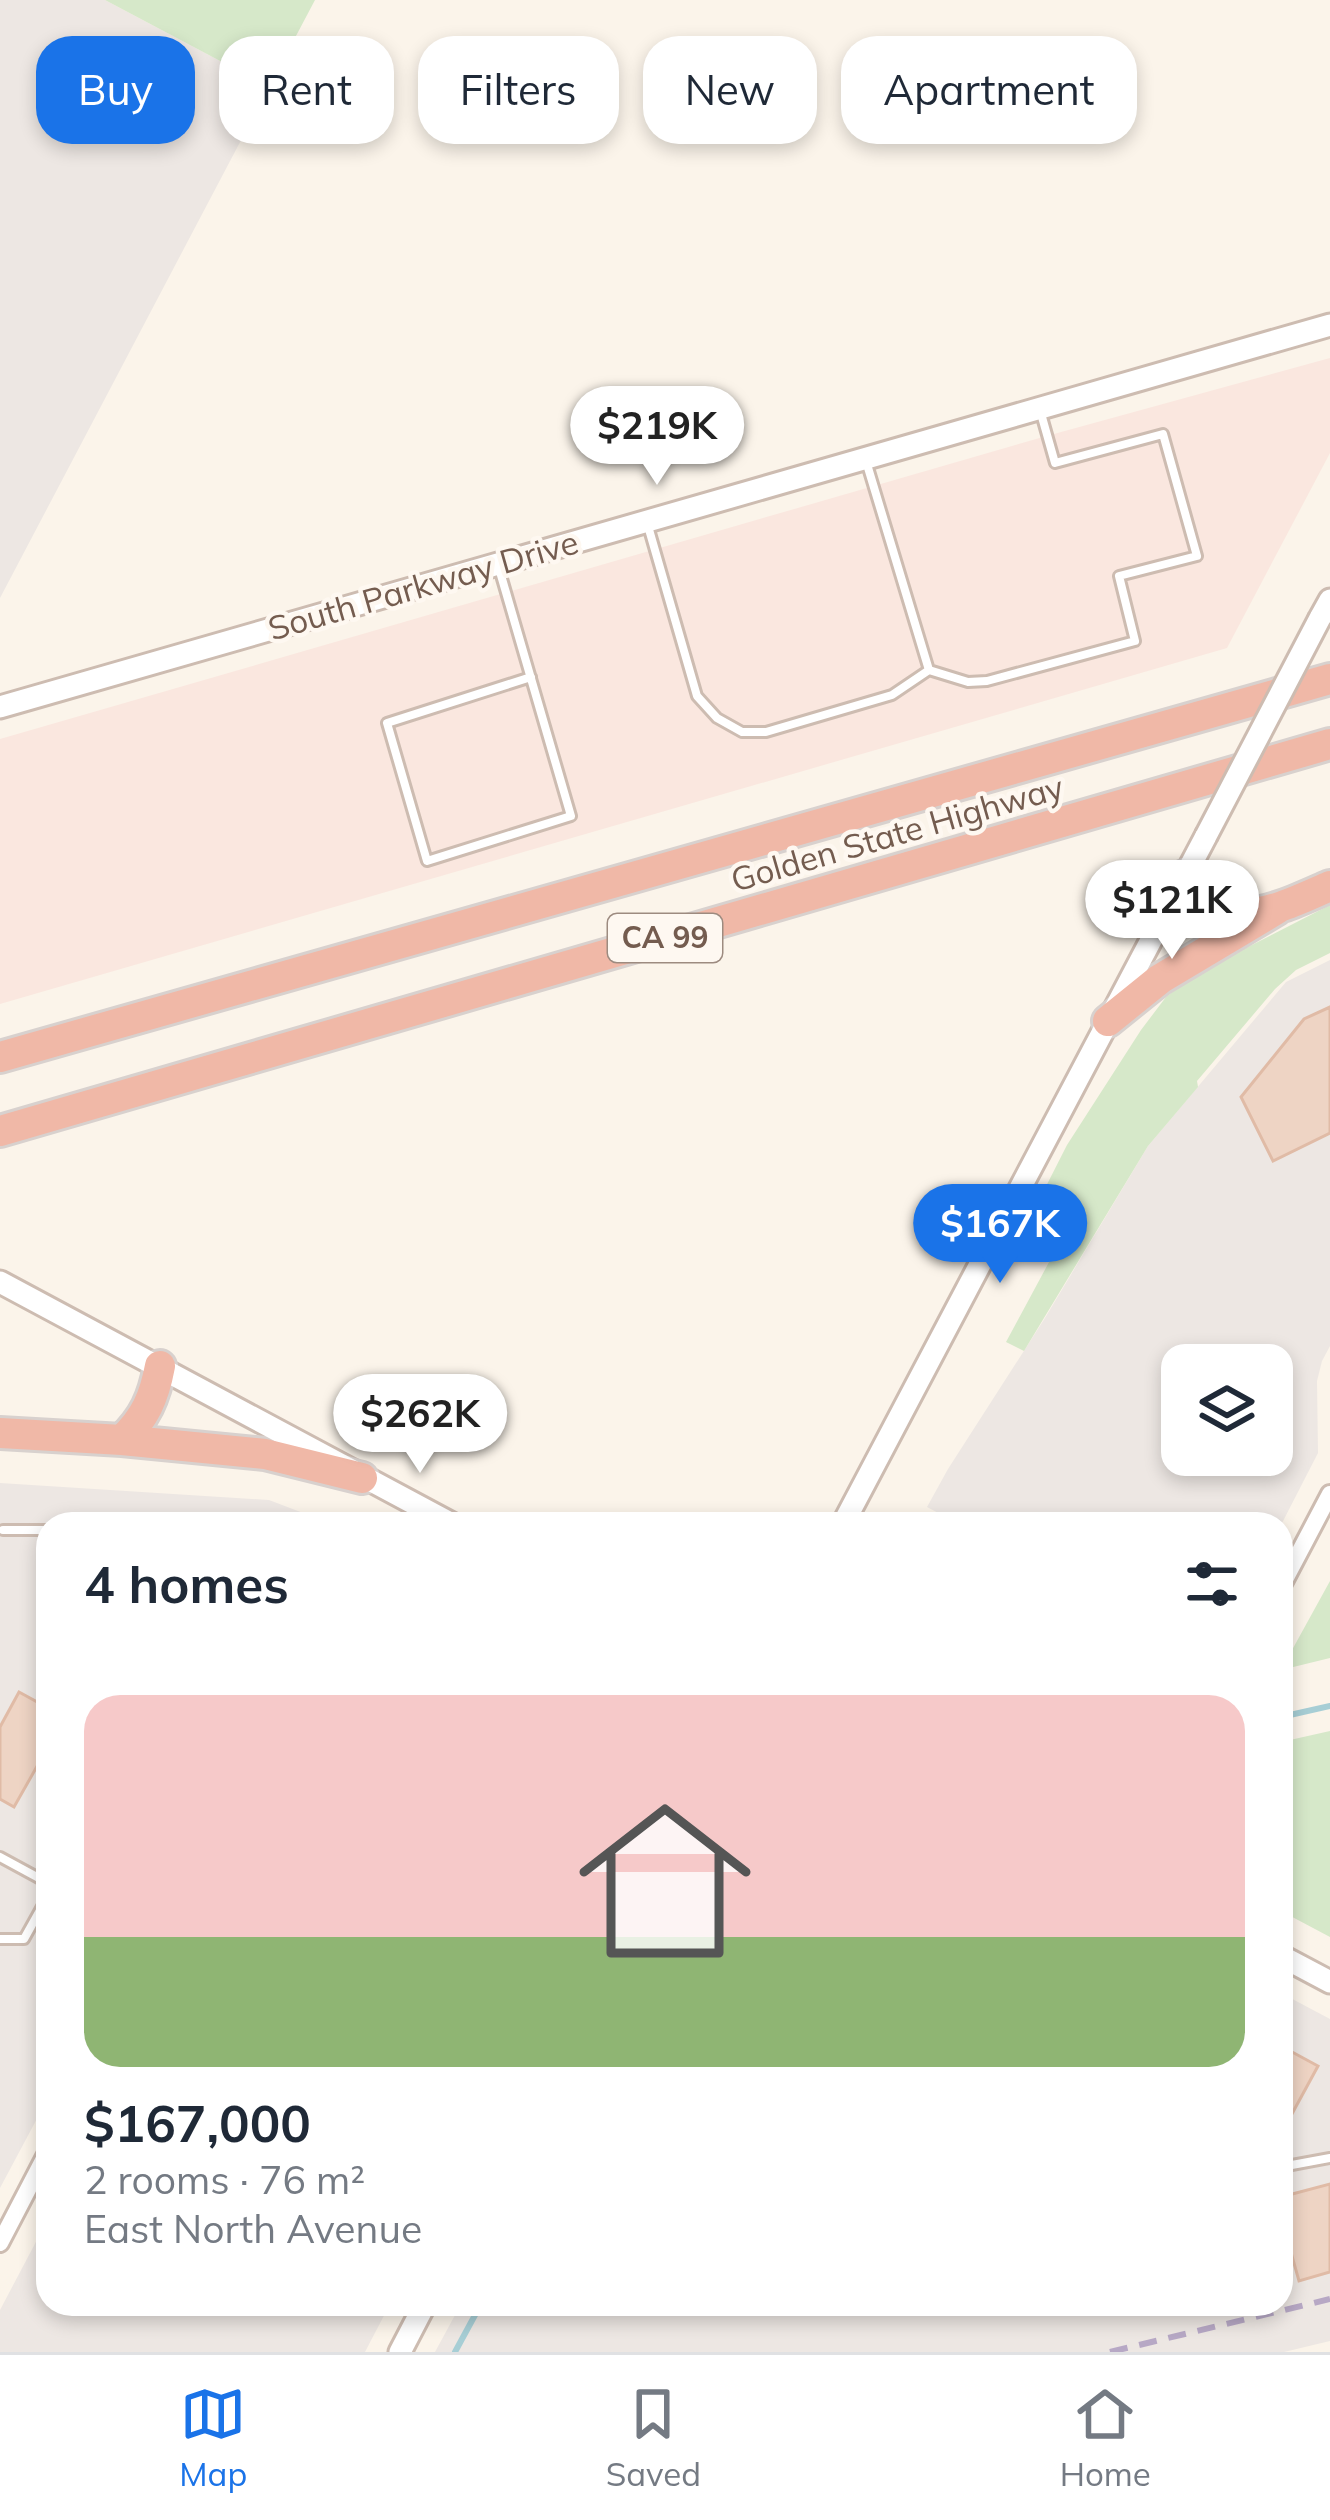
<!DOCTYPE html>
<meta charset="utf-8">
<style>
:root{--surface:#fff;--page:#f2f2f3;--text:#1f2937;--muted:#747a83;--line:#e0e1e3;--accent:#1a73e8}
body{margin:0;font-family:Mulish,sans-serif;background:var(--page);color:var(--text);height:100vh;display:flex;flex-direction:column;font-size:45px;white-space:nowrap}
*{box-sizing:border-box;margin:0}
p{font-size:39px;color:var(--muted)}
.icon{flex:none;width:66px;height:66px;fill:none;stroke:currentColor;stroke-width:2;stroke-linecap:round;stroke-linejoin:round}
.map{position:relative;flex:1;overflow:hidden}
.sheet{position:absolute;left:36px;top:1512px;width:1257px;height:804px;display:flex;flex-direction:column;background:var(--surface);border-radius:36px;box-shadow:0 6px 18px #0003}
.sheet>*{flex:none}
.hud{position:absolute;left:36px;top:36px;width:1260px;height:108px;display:flex;gap:24px}
.tools{position:absolute;left:1161px;top:1344px;display:grid;gap:24px}
.tools a{display:grid;place-items:center;width:132px;height:132px;border-radius:24px;background:var(--surface);box-shadow:0 6px 18px #0003;font-size:60px}
.price{position:absolute;translate:-50% -102px;padding:0 27px;border-radius:42px;background:#fff;color:#222;font-size:39px;line-height:78px;filter:drop-shadow(0 3px 6px #0008)}
.price::after{content:'';position:absolute;left:50%;top:72px;width:36px;height:27px;margin-left:-18px;background:inherit;clip-path:polygon(0 0,100% 0,50% 100%)}
.price.on{background:var(--accent);color:#fff}
ul{padding:0;list-style:none}
li{display:grid;align-content:center;gap:24px;height:636px;padding:0 48px}
li span{display:grid;place-items:center;height:372px;border-radius:36px;color:#555}
li>.icon{margin-inline-start:auto}
span .icon{width:216px;height:216px;fill:#fffc;stroke-width:1}
li b{font-size:51px}
h2{display:flex;justify-content:space-between;align-items:center;height:144px;padding:0 48px;font-size:51px}
.pill{padding:0 42px;border-radius:36px;background:var(--surface);box-shadow:0 6px 18px #0003;font-size:42px;line-height:108px}
.pill.on{background:var(--accent);color:#fff}
.tab-bar{display:flex;justify-content:space-around;align-items:center;height:168px;border-top:3px solid var(--line);background:var(--surface);font-size:33px;color:var(--muted)}
.tab-bar a{display:grid;justify-items:center;gap:6px}
.tab-bar .on{color:var(--accent)}
.map>svg:first-child{display:block}
.commercial{fill:#fae7df}
.industrial{fill:#ede7e3;fill-rule:evenodd}
.green{fill:#d6e8c9}
.lines{fill:none;stroke-linecap:round;stroke-linejoin:round}
.stream{stroke:#a7ced5;stroke-width:6}
.building{fill:#eed4c4;stroke:#e0bba6;stroke-width:3}
.service-casing{stroke:#cdbcb1;stroke-width:14}
.minor-casing{stroke:#cdbcb1;stroke-width:22}
.tertiary-casing{stroke:#cdbcb1;stroke-width:27}
.motorway-casing{stroke:#d8d1ce;stroke-width:36}
.service{stroke:#fff;stroke-width:8}
.minor{stroke:#fff;stroke-width:16}
.tertiary{stroke:#fff;stroke-width:21}
.motorway{stroke:#f0b8a7;stroke-width:30}
.rail{stroke:#b7a8c5;stroke-width:6;stroke-dasharray:18 12;stroke-linecap:butt}
.tertiary-bridge-casing{stroke:#cdbcb1;stroke-width:27;stroke-linecap:butt}
.tertiary-bridge{stroke:#fff;stroke-width:21}
.labels{text-anchor:middle;stroke-width:9;stroke-linejoin:round;paint-order:stroke}
.shield{fill:#fef8f1;stroke:#9d8b80;stroke-width:3}
.shield-label{font-size:30px;font-weight:bold;fill:#745c4f}
.street-label{font-size:33px;fill:#745c4f;stroke:#fef8f1}
</style>
<div class="map">
<svg width="1330" height="2352" viewBox="0 0 1330 2352">
<rect width="100%" height="100%" fill="#fbf4ea"/>
<path class="commercial" d="M 1330,358 L 1330,453 L 1227,648 L 0,1004 L 0,739 L 1043,437 Z"/>
<path class="industrial" d="M 0,0 L 105,0 L 269,87 L 0,598 Z
M 1330,960 L 1330,1346 L 1322,1361 L 1317,1381 L 1318,1453 L 1281,1525 L 959,1524 L 927,1507 L 948,1469 L 1045,1318 L 1148,1146 L 1286,982 ZM 1182,1365 L 1272,1365 L 1272,1455 L 1182,1455 Z
M 0,1483 L 269,1500 L 332,1524 L 48,1524 L 48,2098 L 0,2188 Z
M 1281,1993 L 1330,2019 L 1330,2341 L 1284,2352 L 435,2352 L 461,2304 L 1281,2304 Z
M 48,2219 L 48,2304 L 390,2304 L 365,2352 L 0,2352 L 0,2310 Z"/>
<path class="green" d="M 105,0 L 315,0 L 269,87 Z
M 1330,905 L 1330,953 L 1296,970 L 1275,989 L 1197,1081 L 1198,1087 L 1148,1146 L 1024,1351 L 1006,1342 L 1069,1225 L 1035,1208 L 1067,1145 L 1141,1030 L 1166,997 L 1193,975 Z
M 1330,1581 L 1330,1658 L 1281,1670 Z
M 1330,1731 L 1330,1937 L 1281,1911 L 1281,1742 Z"/>
<g class="lines">
<path class="stream" d="M 1281,1717 L 1330,1706
M 455,2352 L 481,2304"/>
</g>
<path class="building" d="M 1330,1007 L 1330,1133 L 1273,1161 L 1241,1097 L 1304,1019 Z
M 19,1692 L 48,1708 L 48,1765 L 40,1761 L 14,1807 L 0,1799 L 0,1727 Z
M 1281,2046 L 1318,2066 L 1281,2134 Z
M 1330,2184 L 1330,2272 L 1299,2281 L 1281,2217 L 1281,2197 Z"/>
<g class="lines">
<g class="service-casing">
<path id="service" d="M 866,461 L 929,670 L 968,682 L 987,681 L 1135,641 L 1119,576 L 1197,556 L 1163,434 L 1055,463 L 1040,410
M 648,526 L 697,696 L 717,718 L 742,732 L 766,732 L 892,695 L 929,670
M 498,565 L 571,816 L 427,861 L 387,723 L 531,677
M 3,1530 L 48,1530
M 0,1857 L 48,1883
M 0,1939 L 24,1939 L 48,1896
M 1281,2167 L 1330,2158"/>
</g>
<g class="minor-casing">
<path id="minor" d="M 1281,1587 L 1330,1494
M 0,2243 L 48,2151"/>
</g>
<g class="tertiary-casing">
<path id="tertiary" d="M 1320,618 L 1330,600
M 0,707 L 1330,325
M 0,1282 L 452,1524
M 843,1524 L 1206,836
M 1281,1956 L 1330,1982
M 400,2352 L 425,2304"/>
</g>
<g class="motorway-casing">
<path id="motorway" d="M 1184,876 C 1223,939 1277,909 1330,886
M 1108,1021 L 1160,979 L 1277,909
M 0,1057 L 1330,679
M 0,1131 L 1330,744
M 0,1433 L 122,1440 L 265,1454 L 362,1478
M 122,1440 C 145,1418 154,1398 160,1366"/>
</g>
<use href="#service" class="service"/>
<use href="#minor" class="minor"/>
<use href="#tertiary" class="tertiary"/>
<use href="#motorway" class="motorway"/>
<path class="rail" d="M 1110,2352 L 1330,2299"/>
<g class="tertiary-bridge-casing">
<path id="tertiary-bridge" d="M 1206,836 L 1320,618"/>
</g>
<use href="#tertiary-bridge" class="tertiary-bridge"/>
</g>
<g class="labels">
<rect class="shield" x="608" y="914" width="114" height="48" rx="9"/>
<g class="shield-label">
<text x="665" y="948">CA 99</text>
</g>
<g class="street-label">
<text transform="translate(423 585) rotate(-16)" y="12">South Parkway Drive</text>
<text transform="translate(897 833) rotate(-16)" y="12">Golden State Highway</text>
</g>
</g>
</svg>
<div class="tools">
<a><svg class="icon" aria-label="layers" viewBox="0 0 24 24"><path d="M12 4l9 5-9 5-9-5zM3 14l9 5 9-5"/></svg></a>
</div>
<b class="price" style="left:657px;top:488px">$219K</b>
<b class="price" style="left:1172px;top:962px">$121K</b>
<b class="price on" style="left:1000px;top:1286px">$167K</b>
<b class="price" style="left:420px;top:1476px">$262K</b>
<div class="hud">
<a class="pill on">Buy</a>
<a class="pill">Rent</a>
<a class="pill">Filters</a>
<a class="pill">New</a>
<a class="pill">Apartment</a>
</div>
<section class="sheet">
<h2>4 homes<svg class="icon" aria-label="filters" viewBox="0 0 24 24"><path d="M4 7h16M4 17h16"/><circle cx="9" cy="7" r="2"/><circle cx="15" cy="17" r="2"/></svg></h2>
<ul>
<li><span style="background:linear-gradient(#f6c9c9 65%,#8fb573 0)"><svg class="icon" aria-label="home" viewBox="0 0 24 24"><path d="M3 11l9-7 9 7M6 9v11h12V9"/></svg></span><div><b>$167,000</b><p>2 rooms · 76 m²</p><p>East North Avenue</p></div></li>
</ul>
</section>
</div>
<nav class="tab-bar">
<a class="on"><svg class="icon" aria-label="map" viewBox="0 0 24 24"><path d="M3 6l6-2 6 2 6-2v14l-6 2-6-2-6 2zM9 4v14M15 6v14"/></svg>Map</a>
<a><svg class="icon" aria-label="saved" viewBox="0 0 24 24"><path d="M7 4h10v16l-5-4-5 4z"/></svg>Saved</a>
<a><svg class="icon" aria-label="home" viewBox="0 0 24 24"><path d="M3 11l9-7 9 7M6 9v11h12V9"/></svg>Home</a>
</nav>
